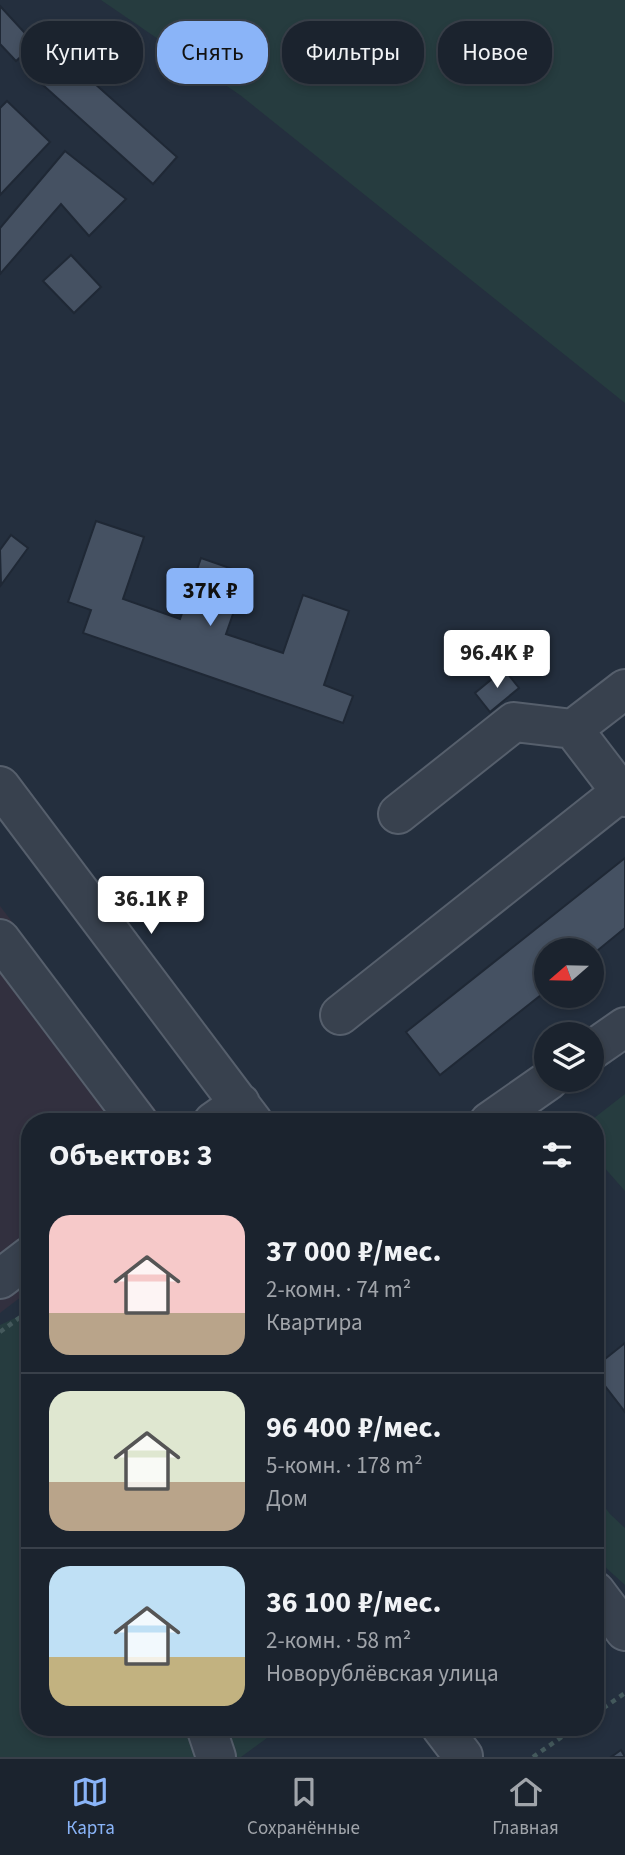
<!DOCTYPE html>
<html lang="ru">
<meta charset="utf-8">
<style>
:root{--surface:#1b232e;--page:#282f3a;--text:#f1f3f6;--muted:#a0a4aa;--line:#39404a;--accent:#8ab4f8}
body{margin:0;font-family:"Source Sans 3",sans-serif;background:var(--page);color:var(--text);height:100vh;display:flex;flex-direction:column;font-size:26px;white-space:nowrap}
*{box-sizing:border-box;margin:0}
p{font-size:23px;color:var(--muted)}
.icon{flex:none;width:38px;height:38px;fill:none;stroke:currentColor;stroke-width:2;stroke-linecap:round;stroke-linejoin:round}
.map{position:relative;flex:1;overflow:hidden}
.details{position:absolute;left:21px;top:1113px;width:583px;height:623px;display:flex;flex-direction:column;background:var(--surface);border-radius:28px;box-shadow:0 4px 10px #0003,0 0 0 2px var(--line)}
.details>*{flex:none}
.guide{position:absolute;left:21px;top:21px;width:584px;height:63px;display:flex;gap:14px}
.needle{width:46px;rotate:250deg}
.buttons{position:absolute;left:534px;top:938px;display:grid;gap:14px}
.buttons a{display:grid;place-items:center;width:70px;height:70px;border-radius:50%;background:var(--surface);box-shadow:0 4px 10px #0003,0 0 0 2px var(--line);font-size:35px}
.price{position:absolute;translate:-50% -60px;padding:0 16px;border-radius:7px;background:#fff;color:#222;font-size:23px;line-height:46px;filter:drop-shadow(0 2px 4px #0008)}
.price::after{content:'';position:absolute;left:50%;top:42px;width:21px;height:16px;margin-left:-10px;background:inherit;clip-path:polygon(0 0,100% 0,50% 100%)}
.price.selected{background:var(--accent);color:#111}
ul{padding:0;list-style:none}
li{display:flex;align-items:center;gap:21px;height:175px;padding:0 28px}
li+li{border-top:2px solid var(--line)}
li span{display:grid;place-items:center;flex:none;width:196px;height:140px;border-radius:21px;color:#555}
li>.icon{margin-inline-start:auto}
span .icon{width:84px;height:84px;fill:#fffc;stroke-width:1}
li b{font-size:30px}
h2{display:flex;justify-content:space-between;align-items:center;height:84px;padding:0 28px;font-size:30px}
.chip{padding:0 24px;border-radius:28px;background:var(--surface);box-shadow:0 4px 10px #0003,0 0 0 2px var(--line);font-size:24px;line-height:63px}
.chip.selected{background:var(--accent);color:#111}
.dock{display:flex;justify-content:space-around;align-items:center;height:98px;border-top:2px solid var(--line);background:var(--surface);font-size:19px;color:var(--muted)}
.dock a{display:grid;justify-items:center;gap:4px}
.dock .selected{color:var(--accent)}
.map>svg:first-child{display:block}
.medical{fill:#32303f}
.green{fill:#263c3f}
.building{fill:#455162;stroke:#1f2835;stroke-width:2}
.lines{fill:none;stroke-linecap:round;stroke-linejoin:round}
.minor-casing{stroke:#565f6c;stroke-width:42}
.path{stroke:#44595c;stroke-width:4.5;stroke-dasharray:5 5;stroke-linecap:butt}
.minor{stroke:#38414e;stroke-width:38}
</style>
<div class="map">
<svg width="625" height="1757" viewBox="0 0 625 1757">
<rect width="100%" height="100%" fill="#242f3e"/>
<path class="medical" d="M 0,906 L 165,1122 L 30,1122 L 30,1290 L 0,1313 Z"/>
<path class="green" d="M 101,0 L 625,0 L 625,403 L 240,95 Z
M 625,1094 L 625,1191 L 595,1157 L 595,1122 L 589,1122 Z
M 30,1311 L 30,1727 L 282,1727 L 241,1757 L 0,1757 L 0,1325 Z
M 595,1494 L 610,1514 L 625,1528 L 625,1585 L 603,1565 L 595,1554 Z"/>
<path class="building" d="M 0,6 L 35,44 L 16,61 L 0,44 Z
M 57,50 L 177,157 L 153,184 L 34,77 Z
M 7,101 L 50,142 L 0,195 L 0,108 Z
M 65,151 L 126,199 L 89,236 L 61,204 L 0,274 L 0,228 Z
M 71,255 L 101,287 L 74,313 L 43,281 Z
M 96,521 L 144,537 L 123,599 L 180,619 L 201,558 L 247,574 L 226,634 L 283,653 L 303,595 L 349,611 L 324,685 L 353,696 L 343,723 L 83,633 L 91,610 L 68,602 Z
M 11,535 L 28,548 L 1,585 L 0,550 Z
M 504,669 L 519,688 L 490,712 L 475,693 Z
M 625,858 L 625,928 L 592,955 L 592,950 L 546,950 L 546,991 L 440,1075 L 406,1032 Z
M 625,1343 L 625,1412 L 595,1373 L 595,1367 Z
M 621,1750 L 625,1757 L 611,1757 Z"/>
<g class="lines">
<g class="minor-casing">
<path id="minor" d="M 625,689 L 573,729 L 625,797
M 0,786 L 253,1122
M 398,814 L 514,722 L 573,729
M 0,939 L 138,1122
M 340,1015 L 621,792
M 592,1050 L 625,1027
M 213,1122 L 240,1103
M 489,1122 L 549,1080
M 0,1279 L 30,1256
M 595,1591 L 625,1631
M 206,1727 L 216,1757
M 441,1727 L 463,1756"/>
</g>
<path class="path" d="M 0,1332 L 30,1310
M 595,1714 L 625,1693
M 533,1757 L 576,1727"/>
<use href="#minor" class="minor"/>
</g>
</svg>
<div class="buttons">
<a><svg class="needle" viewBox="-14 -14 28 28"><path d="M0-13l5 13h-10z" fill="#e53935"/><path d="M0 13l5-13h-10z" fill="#a0a4aa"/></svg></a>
<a><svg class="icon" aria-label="layers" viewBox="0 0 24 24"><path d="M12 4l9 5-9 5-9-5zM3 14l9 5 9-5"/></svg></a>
</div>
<b class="price selected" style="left:210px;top:628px">37K ₽</b>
<b class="price" style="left:497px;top:690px">96.4K ₽</b>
<b class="price" style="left:151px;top:936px">36.1K ₽</b>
<div class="guide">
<a class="chip">Купить</a>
<a class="chip selected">Снять</a>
<a class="chip">Фильтры</a>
<a class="chip">Новое</a>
</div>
<section class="details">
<h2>Объектов: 3<svg class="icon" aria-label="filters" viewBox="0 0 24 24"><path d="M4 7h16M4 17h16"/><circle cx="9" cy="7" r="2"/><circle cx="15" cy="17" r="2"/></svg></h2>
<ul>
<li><span style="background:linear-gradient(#f6c9c9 70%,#b9a48a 0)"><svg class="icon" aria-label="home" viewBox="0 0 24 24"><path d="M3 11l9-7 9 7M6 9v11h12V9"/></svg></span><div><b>37 000 ₽/мес.</b><p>2-комн. · 74 m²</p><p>Квартира</p></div></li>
<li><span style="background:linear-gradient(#dfe7d0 65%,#b9a48a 0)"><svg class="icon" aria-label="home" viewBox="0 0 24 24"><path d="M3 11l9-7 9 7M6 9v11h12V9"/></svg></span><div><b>96 400 ₽/мес.</b><p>5-комн. · 178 m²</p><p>Дом</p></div></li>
<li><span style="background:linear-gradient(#bfe0f5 65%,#c2b280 0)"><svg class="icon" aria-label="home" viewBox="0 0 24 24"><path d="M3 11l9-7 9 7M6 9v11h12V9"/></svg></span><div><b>36 100 ₽/мес.</b><p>2-комн. · 58 m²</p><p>Новорублёвская улица</p></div></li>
</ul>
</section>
</div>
<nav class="dock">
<a class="selected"><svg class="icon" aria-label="map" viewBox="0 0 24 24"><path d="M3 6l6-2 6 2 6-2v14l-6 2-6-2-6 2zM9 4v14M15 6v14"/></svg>Карта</a>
<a><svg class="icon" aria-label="saved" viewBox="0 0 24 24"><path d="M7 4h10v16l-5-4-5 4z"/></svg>Сохранённые</a>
<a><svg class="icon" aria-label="home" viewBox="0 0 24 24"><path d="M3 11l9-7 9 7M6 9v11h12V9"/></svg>Главная</a>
</nav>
